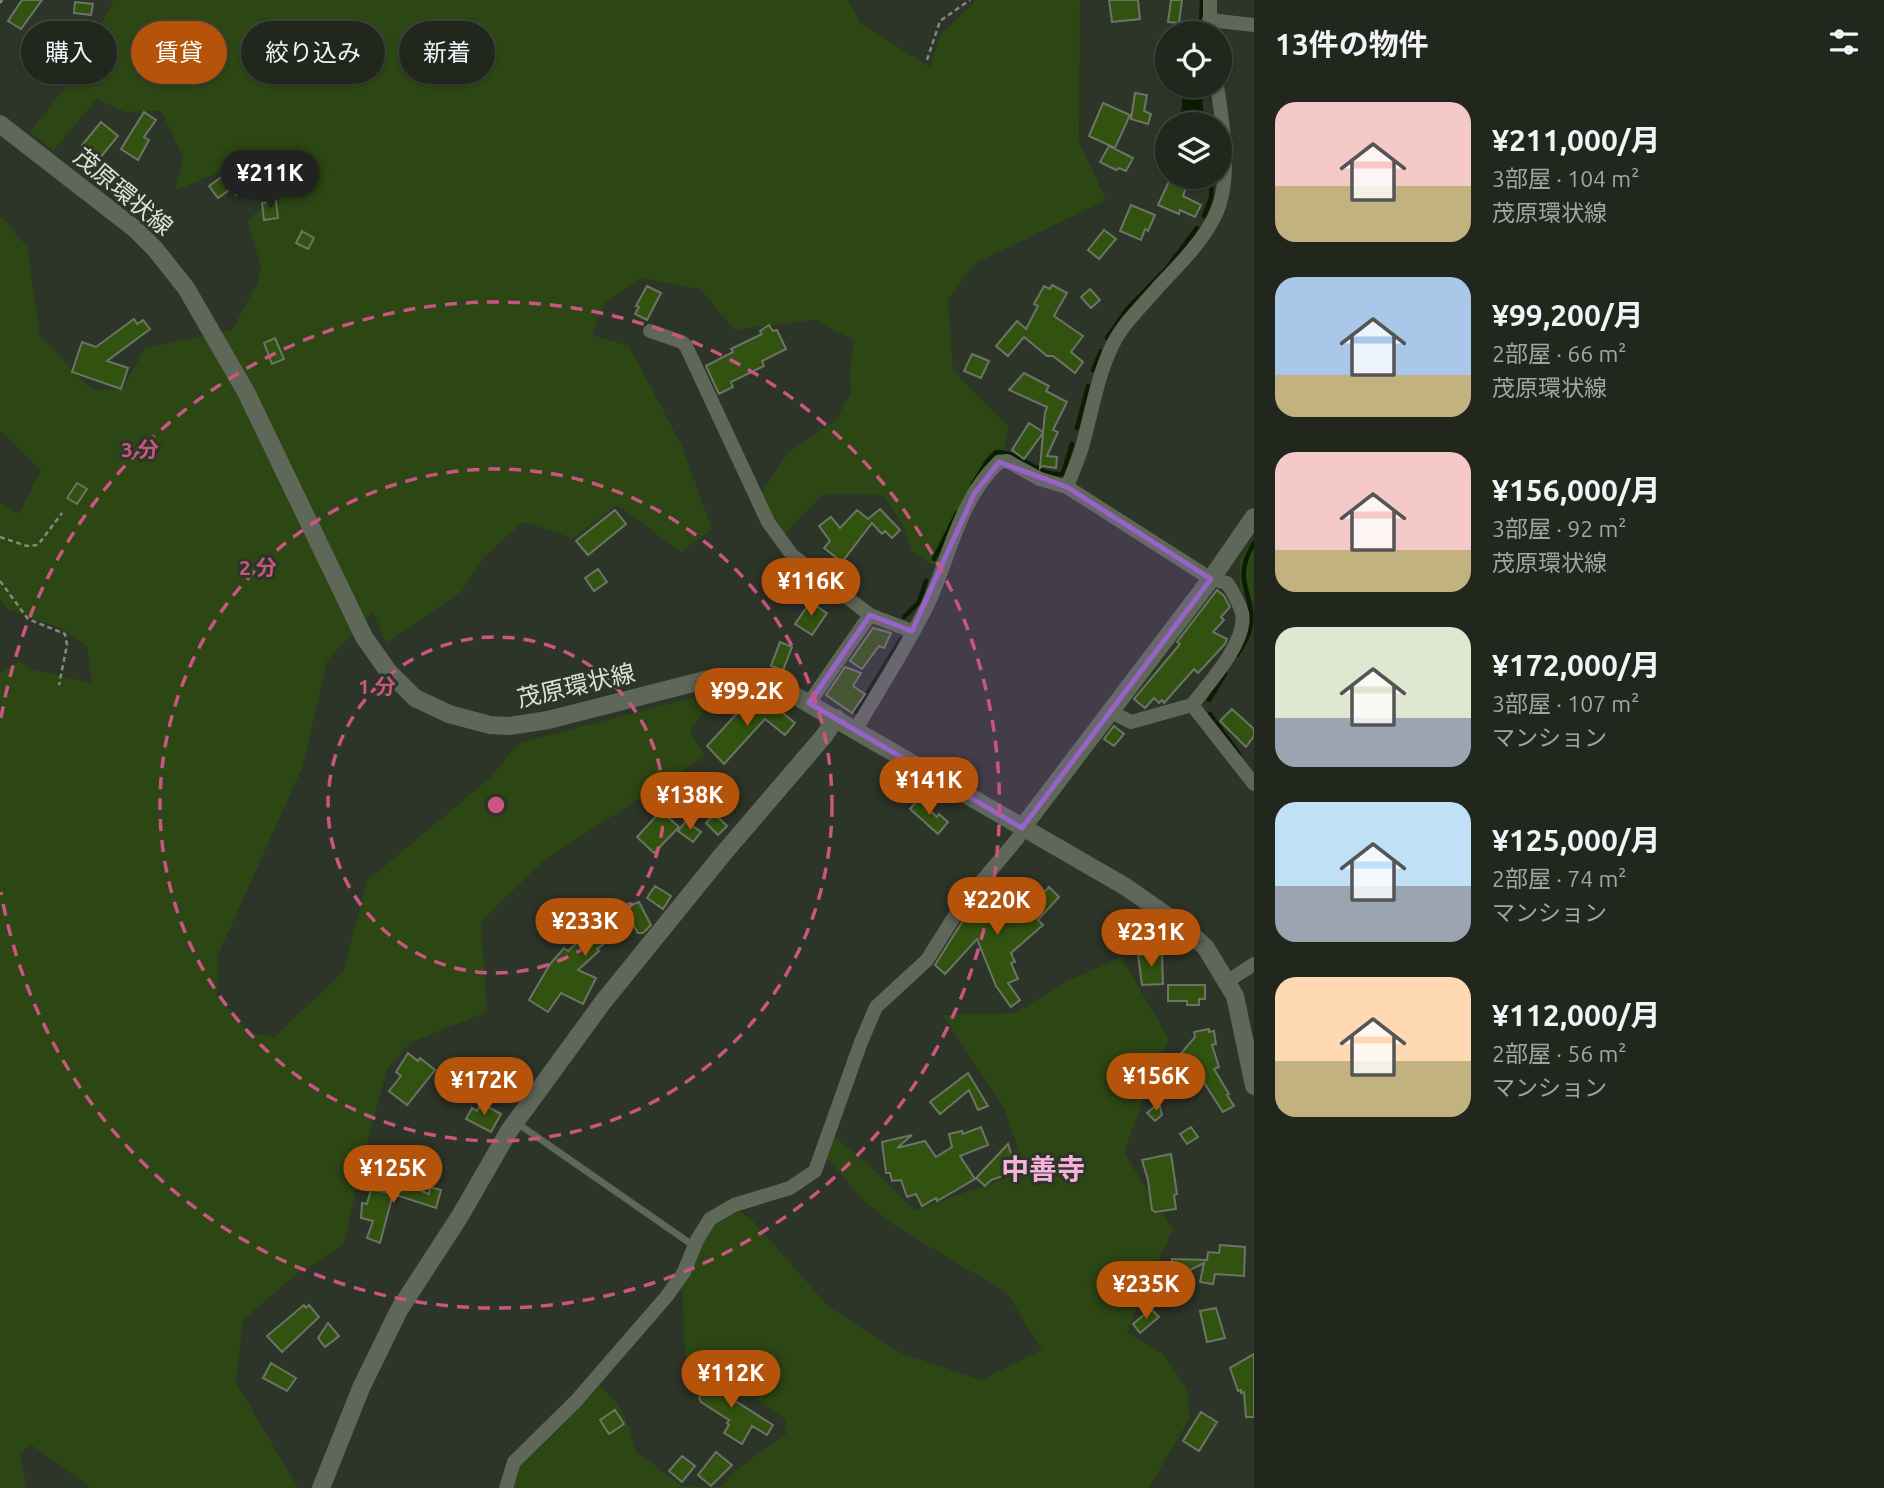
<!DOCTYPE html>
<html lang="ja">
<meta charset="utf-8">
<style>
:root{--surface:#22271e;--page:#2e332b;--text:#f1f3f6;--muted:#a2a5a4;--line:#3f443c;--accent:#b45309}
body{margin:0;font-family:Ubuntu,"Noto Sans JP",sans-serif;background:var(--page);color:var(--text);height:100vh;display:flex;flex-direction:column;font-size:26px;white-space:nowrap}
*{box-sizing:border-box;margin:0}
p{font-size:23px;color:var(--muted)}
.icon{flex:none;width:38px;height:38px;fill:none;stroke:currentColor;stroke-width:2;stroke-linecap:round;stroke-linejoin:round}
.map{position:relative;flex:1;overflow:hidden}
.details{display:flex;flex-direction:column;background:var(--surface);width:630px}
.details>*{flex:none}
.hud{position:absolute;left:21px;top:21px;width:665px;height:63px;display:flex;gap:14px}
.fabs{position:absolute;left:1155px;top:21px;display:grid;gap:14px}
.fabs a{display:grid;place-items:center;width:77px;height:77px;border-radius:50%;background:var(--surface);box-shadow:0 2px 5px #0004,0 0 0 2px var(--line);font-size:35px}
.price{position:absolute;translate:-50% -60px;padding:0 16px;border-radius:24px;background:var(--accent);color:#fff;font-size:23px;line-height:46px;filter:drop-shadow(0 2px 4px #0008)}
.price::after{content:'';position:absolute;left:50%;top:42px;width:21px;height:16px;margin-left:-10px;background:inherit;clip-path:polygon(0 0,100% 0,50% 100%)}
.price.on{background:#222;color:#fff}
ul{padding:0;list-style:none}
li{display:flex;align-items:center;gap:21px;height:175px;padding:0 21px}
li span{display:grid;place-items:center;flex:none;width:196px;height:140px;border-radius:21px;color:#555}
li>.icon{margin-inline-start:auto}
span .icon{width:84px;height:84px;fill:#fffc;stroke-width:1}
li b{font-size:30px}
h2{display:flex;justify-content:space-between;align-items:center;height:84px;padding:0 21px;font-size:30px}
.pill{padding:0 24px;border-radius:32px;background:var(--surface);box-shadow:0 2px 5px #0004,0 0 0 2px var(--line);font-size:24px;line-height:63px}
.pill.on{background:var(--accent);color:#fff}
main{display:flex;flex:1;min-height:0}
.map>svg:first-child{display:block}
.green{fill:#2c4614}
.water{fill:#0b1c00}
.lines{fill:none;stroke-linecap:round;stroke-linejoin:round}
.stream{stroke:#0b1c00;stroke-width:4.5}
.building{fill:#325310;stroke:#6c7466;stroke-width:2}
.path{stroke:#83897f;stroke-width:2.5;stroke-dasharray:5 3.5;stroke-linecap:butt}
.lane{stroke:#5f6759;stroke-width:7}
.street{stroke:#5f6759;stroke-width:14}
.secondary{stroke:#5f6759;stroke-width:18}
.marked{fill:#9863c7;fill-opacity:0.2;stroke:#9863c7;stroke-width:5;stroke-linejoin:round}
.ring{fill:none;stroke:#ca5581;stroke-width:3.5;stroke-dasharray:12 9}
.labels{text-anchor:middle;stroke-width:6;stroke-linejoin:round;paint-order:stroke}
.street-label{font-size:24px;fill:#dde2da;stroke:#2d3428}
.quarter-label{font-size:28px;font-weight:bold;fill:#f8b0dc;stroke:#2d3428}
.centre{fill:#ca5581;stroke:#2d3428;stroke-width:3.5}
.ring-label{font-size:21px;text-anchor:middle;font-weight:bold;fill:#ca5581;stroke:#2d3428;stroke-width:6;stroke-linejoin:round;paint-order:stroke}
</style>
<main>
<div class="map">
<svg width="1254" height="1488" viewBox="0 0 1254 1488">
<rect width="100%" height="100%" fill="#2d3428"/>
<path class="green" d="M 114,0 L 848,0 L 861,24 L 930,67 L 940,36 L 976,0 L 1080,0 L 1079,141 L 1106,200 L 974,264 L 948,300 L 953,370 L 1009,427 L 1002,459 L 935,567 L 911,551 L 901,522 L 884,495 L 823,494 L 784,535 L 759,496 L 788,452 L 836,420 L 851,392 L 850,368 L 854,341 L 816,320 L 734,330 L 700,289 L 641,278 L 605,303 L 592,335 L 629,346 L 682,446 L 712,529 L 681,552 L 617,505 L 573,538 L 523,522 L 484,557 L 462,591 L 386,644 L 373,612 L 327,661 L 303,766 L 218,955 L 217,994 L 247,1031 L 273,1038 L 343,972 L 367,881 L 492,776 L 519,743 L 718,691 L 690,731 L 705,756 L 543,861 L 481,922 L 487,1012 L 410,1043 L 387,1070 L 360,1170 L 344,1245 L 297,1274 L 243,1320 L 236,1382 L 298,1488 L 91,1488 L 30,1444 L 20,1454 L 27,1488 L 0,1488 L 0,673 L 18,661 L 34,670 L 92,683 L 87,647 L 62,629 L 7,609 L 0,600 L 0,503 L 19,514 L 41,470 L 0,431 L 0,217 L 2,217 L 27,247 L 40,336 L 92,390 L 122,390 L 145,348 L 232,330 L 257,284 L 261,267 L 247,221 L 306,166 L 258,155 L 175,191 L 183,157 L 161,111 L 125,112 L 97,99 L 53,151 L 30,132 L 76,74 Z
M 1254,537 L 1254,602 L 1240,590 L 1240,559 Z
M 1121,957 L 1169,1039 L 1146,1091 L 1124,1153 L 1173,1230 L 1152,1273 L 1127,1332 L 1163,1354 L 1187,1388 L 1190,1418 L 1149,1488 L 511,1488 L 518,1464 L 598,1384 C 623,1404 628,1422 636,1452 L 683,1486 L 721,1487 L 736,1470 L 786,1434 L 786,1420 L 739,1388 L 716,1352 L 685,1357 L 682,1283 L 713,1223 L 734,1208 L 752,1220 L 829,1307 L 901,1353 L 981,1380 L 1042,1350 L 1007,1293 L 895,1226 L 861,1198 L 826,1157 L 834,1136 L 873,1169 L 915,1210 L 1026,1171 L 1004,1108 L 943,1015 L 1016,1013 L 1061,984 Z"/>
<path class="water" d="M 1184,86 L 1200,86 L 1204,115 L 1202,124 L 1180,124 Z"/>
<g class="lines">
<path class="stream" d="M 1201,33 L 1202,0
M 1204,216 L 1211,198 L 1212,177
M 1107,338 L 1127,309 L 1167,268 L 1197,228
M 1093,370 L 1101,351
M 1077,428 L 1088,386
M 973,484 L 988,460 L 996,452 C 1021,452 1038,477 1063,474 L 1072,444
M 934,559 L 957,513
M 904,617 L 919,602 L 926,581
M 1237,655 C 1244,645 1249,635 1251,624 C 1254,592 1231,581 1254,543
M 1209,700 L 1225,674
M 856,712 L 901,639
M 1210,714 L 1239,754"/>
</g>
<path class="building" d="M 22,0 L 42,0 L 21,29 L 8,21 Z
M 1109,0 L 1138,0 L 1140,19 L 1112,22 Z
M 1171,0 L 1182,0 L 1179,23 L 1168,22 Z
M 75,2 L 93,4 L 91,15 L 74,13 Z
M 1135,93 L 1147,95 L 1144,111 L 1151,114 L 1148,124 L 1131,119 Z
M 1103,103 L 1130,115 L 1115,148 L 1089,136 Z
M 144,112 L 156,120 L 144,137 L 149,140 L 138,160 L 121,149 Z
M 101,122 L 118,136 L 99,159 L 82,145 Z
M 1109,146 L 1133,158 L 1126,171 L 1119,168 L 1116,170 L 1100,162 Z
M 251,156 L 263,174 L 263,178 L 236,195 L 232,188 L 218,198 L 209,186 Z
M 1171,177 L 1190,177 L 1183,196 L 1201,205 L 1195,217 L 1180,210 L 1179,214 L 1158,205 Z
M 276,201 L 278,218 L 264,220 L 262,203 Z
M 1131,205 L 1155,215 L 1148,231 L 1145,229 L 1141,240 L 1120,231 Z
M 1104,230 L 1116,239 L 1099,259 L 1088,250 Z
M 302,231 L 314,238 L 308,249 L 296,243 Z
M 1052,285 L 1067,293 L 1054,316 L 1083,336 L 1071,352 L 1083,362 L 1075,373 L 1053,356 L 1047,356 L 1024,337 L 1008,356 L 996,346 L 1017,321 L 1026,329 L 1038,306 L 1034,304 L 1044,286 L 1050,289 Z
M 647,286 L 661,293 L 647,320 L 635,314 L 639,307 L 636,306 Z
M 1090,289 L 1100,300 L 1091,308 L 1081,297 Z
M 134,319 L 137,324 L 143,320 L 150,329 L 107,361 L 128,368 L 121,389 L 72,372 L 82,342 L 96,347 Z
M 769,325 L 773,331 L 777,330 L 786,349 L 762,361 L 764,366 L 731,382 L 733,387 L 719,394 L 706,366 L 733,352 L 731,349 L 762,334 L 760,331 Z
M 275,338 L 284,359 L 272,364 L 264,343 Z
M 972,354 L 989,361 L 981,378 L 964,371 Z
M 1024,373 L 1049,386 L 1046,391 L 1067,402 L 1053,430 L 1058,432 L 1047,456 L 1057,457 L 1056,468 L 1042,466 L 1040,468 L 1043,433 L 1024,459 L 1012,450 L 1029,423 L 1043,432 L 1045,413 L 1047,407 L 1009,390 Z
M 77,483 L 87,489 L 77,504 L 67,498 Z
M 880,509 L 900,530 L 892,538 L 885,531 L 882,534 L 872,523 L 842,562 L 824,548 L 830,541 L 819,526 L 831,517 L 840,528 L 857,510 L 868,519 Z
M 615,510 L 626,524 L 588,555 L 576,541 Z
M 598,569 L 607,582 L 594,591 L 585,578 Z
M 1217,590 L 1224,596 L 1230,607 L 1221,617 L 1224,620 L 1213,632 L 1227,639 L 1225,644 L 1198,673 L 1194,669 L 1164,703 L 1162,700 L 1159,703 L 1154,698 L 1145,708 L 1134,699 L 1180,644 L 1177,642 Z
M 810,602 L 827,613 L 812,635 L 795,624 Z
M 873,628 L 891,633 L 884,648 L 879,646 L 862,669 L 850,661 Z
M 780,642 L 792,647 L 783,670 L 771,666 Z
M 845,667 L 861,673 L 853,686 L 865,694 L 852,713 L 826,695 Z
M 755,696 L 765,704 L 768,701 L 795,723 L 785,735 L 765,719 L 724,764 L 707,746 L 740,710 L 742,713 Z
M 1232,709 L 1254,729 L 1254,736 L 1246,747 L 1220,721 Z
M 1114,726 L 1124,734 L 1114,746 L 1104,739 Z
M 918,800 L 937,817 L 939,814 L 948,822 L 938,834 L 910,809 Z
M 661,811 L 679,827 L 654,853 L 637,837 Z
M 715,814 L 727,826 L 718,835 L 706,823 Z
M 686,821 L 701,832 L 693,842 L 678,831 Z
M 655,886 L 671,896 L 663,909 L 647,898 Z
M 1049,887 L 1059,897 L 1038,920 L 1043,925 L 1011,953 L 1015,962 L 1011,963 L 1018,979 L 1008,983 L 1020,1000 L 1011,1007 L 996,986 L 977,939 L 945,974 L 935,965 L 960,925 L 985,893 L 995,901 L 1002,893 L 1025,913 Z
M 639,902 L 651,925 L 643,933 L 638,933 L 632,923 L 597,949 L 599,951 L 578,970 L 596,978 L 583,1004 L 561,993 L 548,1012 L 529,1000 L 550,964 L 564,948 L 568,951 L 591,930 L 590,928 L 615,908 L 617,911 L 629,903 L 631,905 Z
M 1162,954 L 1163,984 L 1142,985 L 1138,955 Z
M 1168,985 L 1205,985 L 1205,999 L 1199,999 L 1199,1005 L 1187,1005 L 1187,1001 L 1168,1001 Z
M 1209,1029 L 1209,1032 L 1214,1031 L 1216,1044 L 1212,1045 L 1219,1067 L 1214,1069 L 1229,1094 L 1227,1095 L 1234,1106 L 1223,1112 L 1197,1072 L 1180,1092 L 1162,1076 L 1195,1037 L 1194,1032 Z
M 408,1053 L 418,1061 L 420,1058 L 435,1070 L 407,1105 L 389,1091 L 401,1076 L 396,1072 Z
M 968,1073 L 988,1106 L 978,1110 L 969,1090 L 940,1114 L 930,1102 Z
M 481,1103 L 501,1114 L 491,1132 L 466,1119 L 472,1108 L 477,1111 Z
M 1159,1103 L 1162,1115 L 1155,1121 L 1147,1113 Z
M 981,1127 L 988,1145 L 960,1156 L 975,1179 L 937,1201 L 936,1198 L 922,1206 L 916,1194 L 907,1197 L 901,1180 L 892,1181 L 890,1173 L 886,1173 L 882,1142 L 912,1135 L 897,1148 L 925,1141 L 936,1157 L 952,1147 L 949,1134 L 962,1131 L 963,1134 Z
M 1191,1127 L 1198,1137 L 1187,1144 L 1180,1134 Z
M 1008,1144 L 1017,1171 L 991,1180 L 985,1186 L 976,1178 Z
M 1171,1154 L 1177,1194 L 1174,1195 L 1176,1209 L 1155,1212 L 1152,1210 L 1148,1180 L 1142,1160 Z
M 394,1180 L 429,1194 L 430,1187 L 441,1190 L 436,1208 L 393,1194 L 380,1243 L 367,1238 L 373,1221 L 361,1218 L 362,1203 L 367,1204 L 371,1189 L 393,1194 L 389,1192 Z
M 1220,1245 L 1245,1247 L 1244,1276 L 1215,1274 L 1213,1284 L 1200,1282 L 1204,1263 L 1172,1279 L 1158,1278 L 1159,1267 L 1172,1267 L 1172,1259 L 1207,1260 L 1208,1252 L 1219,1253 Z
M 304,1305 L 306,1308 L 309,1305 L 319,1317 L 282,1352 L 267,1336 Z
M 1216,1308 L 1225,1338 L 1207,1342 L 1200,1311 Z
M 1151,1309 L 1159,1317 L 1140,1333 L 1133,1324 Z
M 328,1323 L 339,1336 L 325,1347 L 318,1338 Z
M 1254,1354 L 1254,1417 L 1246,1417 L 1244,1392 L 1241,1393 L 1241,1390 L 1238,1391 L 1230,1368 Z
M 271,1363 L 296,1378 L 287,1391 L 263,1378 Z
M 711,1370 L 720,1391 L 773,1425 L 767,1435 L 752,1426 L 742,1444 L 724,1433 L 729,1425 L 727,1423 L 729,1420 L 701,1402 L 699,1398 L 703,1392 L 697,1375 Z
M 615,1410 L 624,1424 L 609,1434 L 600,1420 Z
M 1201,1412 L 1217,1422 L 1199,1451 L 1183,1441 Z
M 716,1452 L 732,1465 L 711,1486 L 698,1475 Z
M 682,1456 L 695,1466 L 682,1482 L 669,1471 Z"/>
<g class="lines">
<path class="path" d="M 0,3 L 2,0
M 927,60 L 940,21 L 970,0
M 0,537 L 27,546 L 38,545 L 62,513
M 0,581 L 28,619 L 65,634 L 67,645 L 59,685"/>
<path class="lane" d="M 517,1123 L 694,1246"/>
<path class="street" d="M 1209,20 L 1254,25
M 1210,33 L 1210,0
M 650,331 L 682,342 L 686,346 L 768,522 L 792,555 L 870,615 L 912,631
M 1067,487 C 1072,474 1078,460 1082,447 C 1092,412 1097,376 1113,344 C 1124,322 1145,303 1160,285 C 1179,265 1201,243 1214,218 C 1233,182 1223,124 1217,86
M 809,703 L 870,615
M 1109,711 L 1131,722 L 1192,705 L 1254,784
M 856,729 C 880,688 907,647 928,604 C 950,557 959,499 999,462 L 1007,461 L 1040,479 L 1067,487 L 1211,579 L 1227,583 C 1233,592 1239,602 1242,613 C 1248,641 1208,684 1192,705
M 1228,981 L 1254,964
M 506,1488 L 514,1462 L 576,1401 L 667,1296 L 684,1272 L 697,1240 L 710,1219 L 734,1205 L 790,1188 L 815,1171 L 861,1042 L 876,1007 L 927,960 L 961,906 L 1018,838 L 1022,828"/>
<path class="secondary" d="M 0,124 L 135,229 L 155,249 L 186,288 L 246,392 L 364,637 L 388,671 L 415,698 L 449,714 L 490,725 L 509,726 L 548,720 L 709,679 L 745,679 L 780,687 L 1126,887 L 1186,929 L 1206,948 L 1235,996 L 1254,1086
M 1022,828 L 1211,579 L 1254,517
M 321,1488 L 361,1388 L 399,1310 L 460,1216 L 509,1131 L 603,1002 L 723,854 L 824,736 L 836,718"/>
</g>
<path class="marked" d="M 999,462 L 1067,487 L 1211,579 L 1022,828 L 809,703 L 870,615 L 912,631 L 974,494 Z"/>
<g class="ring">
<circle cx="496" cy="805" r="168"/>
<circle cx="496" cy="805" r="336"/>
<path d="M1 718A503 503 0 1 1 1 892"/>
</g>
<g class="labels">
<g class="street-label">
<text transform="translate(123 192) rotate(40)" y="8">茂原環状線</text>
<text transform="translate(576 686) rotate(-13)" y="8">茂原環状線</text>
</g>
<g class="quarter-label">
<text x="1043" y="1179">中善寺</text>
</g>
</g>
<circle cx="496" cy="805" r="10" class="centre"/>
<g class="ring-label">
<text x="140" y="457">3 分</text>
<text x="258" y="575">2 分</text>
<text x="377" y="694">1 分</text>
</g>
</svg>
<div class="fabs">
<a><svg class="icon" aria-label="locate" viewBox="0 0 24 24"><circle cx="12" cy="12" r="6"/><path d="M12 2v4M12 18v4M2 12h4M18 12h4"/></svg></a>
<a><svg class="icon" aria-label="layers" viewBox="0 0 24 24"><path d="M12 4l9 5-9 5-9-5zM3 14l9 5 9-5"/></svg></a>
</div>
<b class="price on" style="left:270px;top:210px">¥211K</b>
<b class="price" style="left:811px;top:618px">¥116K</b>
<b class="price" style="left:747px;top:728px">¥99.2K</b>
<b class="price" style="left:929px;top:817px">¥141K</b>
<b class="price" style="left:690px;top:832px">¥138K</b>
<b class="price" style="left:997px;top:937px">¥220K</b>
<b class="price" style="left:585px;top:958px">¥233K</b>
<b class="price" style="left:1151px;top:969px">¥231K</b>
<b class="price" style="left:1156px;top:1113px">¥156K</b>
<b class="price" style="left:484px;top:1117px">¥172K</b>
<b class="price" style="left:393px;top:1205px">¥125K</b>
<b class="price" style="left:1146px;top:1321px">¥235K</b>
<b class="price" style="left:731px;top:1410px">¥112K</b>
<div class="hud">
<a class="pill">購入</a>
<a class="pill on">賃貸</a>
<a class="pill">絞り込み</a>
<a class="pill">新着</a>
</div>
</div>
<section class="details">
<h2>13件の物件<svg class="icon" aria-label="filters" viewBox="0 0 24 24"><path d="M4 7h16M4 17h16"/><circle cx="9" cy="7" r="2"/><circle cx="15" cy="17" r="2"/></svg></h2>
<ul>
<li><span style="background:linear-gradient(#f6c9c9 60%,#c2b280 0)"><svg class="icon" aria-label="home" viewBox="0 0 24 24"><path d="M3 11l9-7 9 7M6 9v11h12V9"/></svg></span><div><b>¥211,000/月</b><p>3部屋 · 104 m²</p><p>茂原環状線</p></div></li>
<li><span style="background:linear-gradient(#a9c7e8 70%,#c2b280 0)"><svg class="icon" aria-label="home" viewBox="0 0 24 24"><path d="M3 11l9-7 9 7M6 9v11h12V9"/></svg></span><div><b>¥99,200/月</b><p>2部屋 · 66 m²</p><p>茂原環状線</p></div></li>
<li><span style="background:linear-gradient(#f6c9c9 70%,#c2b280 0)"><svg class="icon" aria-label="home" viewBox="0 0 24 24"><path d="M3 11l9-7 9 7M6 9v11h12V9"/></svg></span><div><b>¥156,000/月</b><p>3部屋 · 92 m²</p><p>茂原環状線</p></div></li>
<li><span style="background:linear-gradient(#dfe7d0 65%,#9aa5b1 0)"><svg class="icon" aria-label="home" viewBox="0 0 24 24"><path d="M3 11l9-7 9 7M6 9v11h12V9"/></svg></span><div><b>¥172,000/月</b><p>3部屋 · 107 m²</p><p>マンション</p></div></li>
<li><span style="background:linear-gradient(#bfe0f5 60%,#9aa5b1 0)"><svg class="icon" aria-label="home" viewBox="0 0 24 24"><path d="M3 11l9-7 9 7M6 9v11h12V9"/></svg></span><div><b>¥125,000/月</b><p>2部屋 · 74 m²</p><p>マンション</p></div></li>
<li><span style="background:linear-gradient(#ffd9b3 60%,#c2b280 0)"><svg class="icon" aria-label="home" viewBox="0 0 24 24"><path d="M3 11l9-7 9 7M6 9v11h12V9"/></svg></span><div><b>¥112,000/月</b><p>2部屋 · 56 m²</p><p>マンション</p></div></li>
</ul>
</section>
</main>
